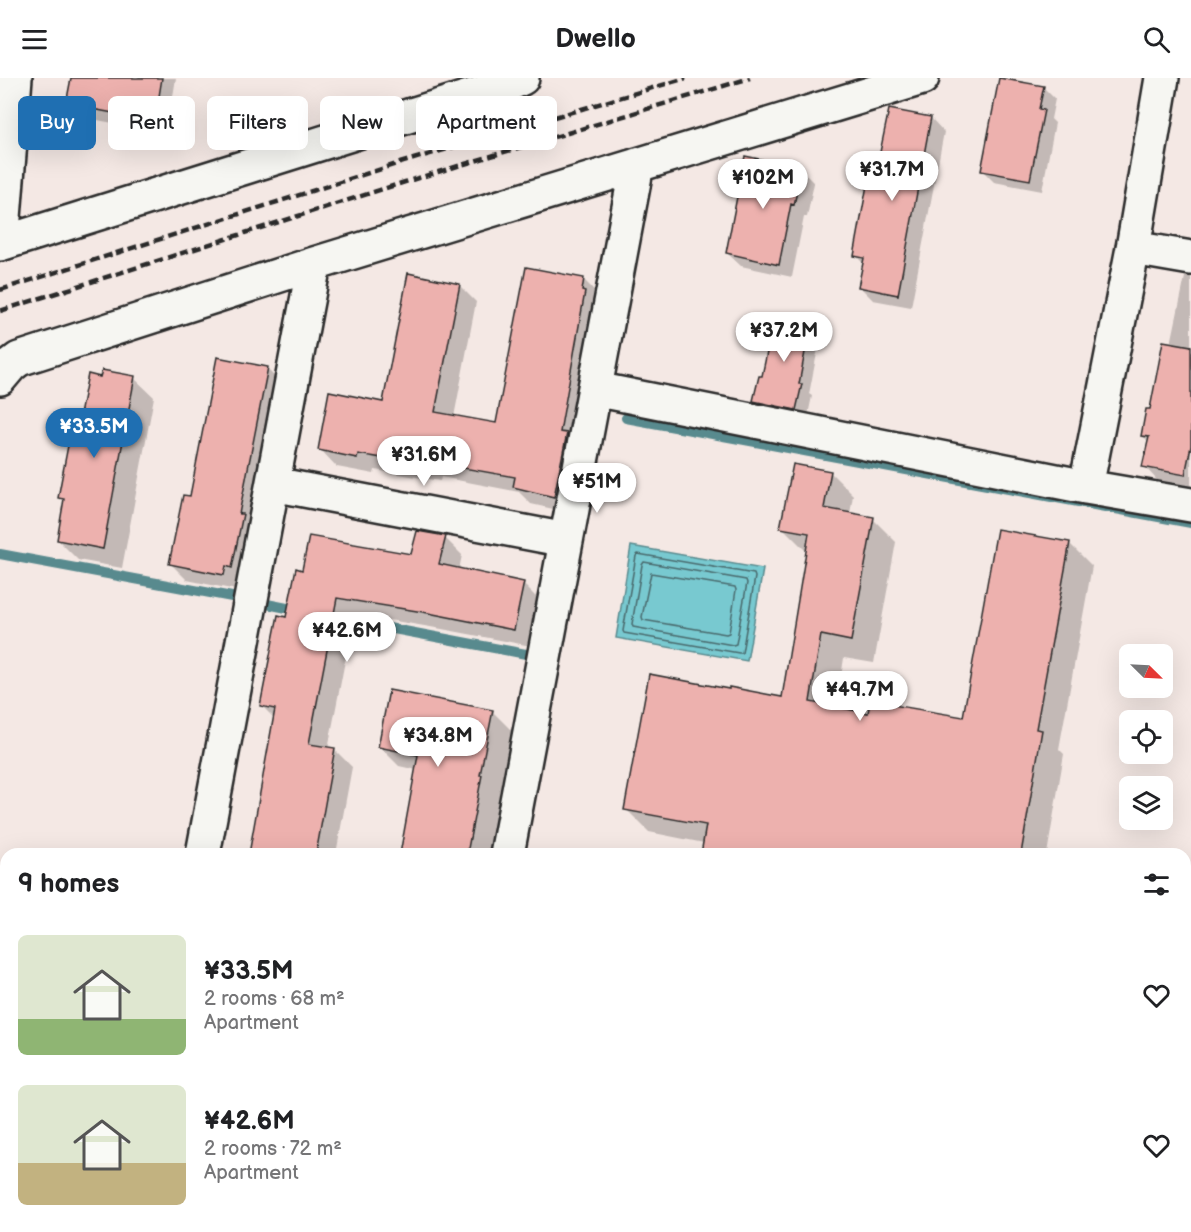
<!DOCTYPE html>
<meta charset="utf-8">
<style>
:root{--surface:#fff;--page:#f6f6f6;--text:#202124;--muted:#757577;--accent:#1f6fb2}
body{margin:0;font-family:"Balsamiq Sans",sans-serif;background:var(--page);color:var(--text);height:100vh;display:flex;flex-direction:column;font-size:22px;white-space:nowrap}
*{box-sizing:border-box;margin:0}
p{font-size:20px;color:var(--muted)}
.icon{flex:none;width:33px;height:33px;fill:none;stroke:currentColor;stroke-width:2;stroke-linecap:round;stroke-linejoin:round}
.map{position:relative;flex:1;overflow:hidden}
.sheet{position:absolute;left:0px;top:770px;width:1191px;height:386px;display:flex;flex-direction:column;background:var(--surface);border-radius:18px 18px 0 0;box-shadow:0 6px 24px #0002}
.sheet>*{flex:none}
.hud{position:absolute;left:18px;top:18px;width:600px;height:54px;display:flex;gap:12px}
.needle{width:39px;rotate:114deg}
.controls{position:absolute;left:1119px;top:566px;display:grid;gap:12px}
.controls a{display:grid;place-items:center;width:54px;height:54px;border-radius:9px;background:var(--surface);box-shadow:0 6px 24px #0002;font-size:30px}
.price{position:absolute;translate:-50% -51px;padding:0 14px;border-radius:21px;background:#fff;color:#222;font-size:20px;line-height:39px;filter:drop-shadow(0 2px 3px #0008)}
.price::after{content:'';position:absolute;left:50%;top:36px;width:18px;height:14px;margin-left:-9px;background:inherit;clip-path:polygon(0 0,100% 0,50% 100%)}
.price.selected{background:var(--accent);color:#fff}
ul{padding:0;list-style:none}
li{display:flex;align-items:center;gap:18px;height:150px;padding:0 18px}
li span{display:grid;place-items:center;flex:none;width:168px;height:120px;border-radius:9px;color:#555}
li>.icon{margin-inline-start:auto}
span .icon{width:72px;height:72px;fill:#fffc;stroke-width:1}
li b{font-size:26px}
h2{display:flex;justify-content:space-between;align-items:center;height:72px;padding:0 18px;font-size:26px}
.chip{padding:0 21px;border-radius:9px;background:var(--surface);box-shadow:0 6px 24px #0002;font-size:21px;line-height:54px}
.chip.selected{background:var(--accent);color:#fff}
header{display:flex;justify-content:space-between;align-items:center;height:78px;padding:0 18px;background:var(--surface);font-size:27px;font-weight:800}
.map>svg:first-child{display:block}
.water{fill:#78c9d0;stroke:#598a8e;stroke-width:1.5}
.shadow{fill:#0003}
.lines{fill:none;stroke-linecap:round;stroke-linejoin:round}
.shore{stroke:#4a6a6d;stroke-width:1.5}
.stream{stroke:#598a8e;stroke-width:10}
.building{fill:#edb1ae;stroke:#2b2b2b;stroke-width:1.5}
.minor-casing{stroke:#2b2b2b;stroke-width:38}
.minor{stroke:#f6f6f2;stroke-width:33}
.rail{stroke:#2b2b2b;stroke-width:4.5;stroke-dasharray:9 4.5;stroke-linecap:butt}
</style>
<header><svg class="icon" aria-label="menu" viewBox="0 0 24 24"><path d="M4 6h16M4 12h16M4 18h16"/></svg>Dwello<svg class="icon" aria-label="search" viewBox="0 0 24 24"><circle cx="10" cy="10" r="6"/><path d="M15 15l6 6"/></svg></header>
<div class="map">
<svg width="1191" height="1154" viewBox="0 0 1191 1154">
<rect width="100%" height="100%" fill="#f4e8e4"/>
<filter id="ink" filterUnits="userSpaceOnUse"><feTurbulence type="fractalNoise" baseFrequency=".0167" numOctaves="2"/><feDisplacementMap in="SourceGraphic" scale="12" xChannelSelector="R" yChannelSelector="G"/><feConvolveMatrix kernelMatrix="1 2 1 2 8 2 1 2 1" color-interpolation-filters="sRGB"/></filter>
<g filter="url(#ink)">
<path class="water" d="M 631,468 L 763,491 L 747,583 L 616,560 Z"/>
<path class="shadow" d="M 73,0 L 176,0 L 167,55 L 81,39 L 68,26 Z
M 1043,9 L 1055,21 L 1051,41 L 1055,45 L 1042,113 L 994,104 L 982,92 Z
M 931,40 L 944,54 L 911,229 L 873,222 L 860,209 L 864,186 L 855,177 L 874,110 Z
M 801,92 L 814,105 L 807,139 L 804,139 L 792,199 L 741,188 L 727,175 Z
M 1185,199 L 1191,199 L 1191,408 L 1157,402 L 1144,388 L 1149,364 L 1142,357 L 1152,333 L 1171,266 Z
M 583,201 L 600,218 L 571,435 L 531,426 L 519,414 L 441,399 L 440,403 L 375,392 L 374,396 L 337,389 L 320,371 L 384,325 L 459,207 L 476,224 L 454,339 L 498,347 Z
M 810,244 L 821,255 L 809,316 L 812,318 L 807,342 L 766,334 L 755,323 L 763,300 Z
M 267,291 L 284,308 L 241,513 L 187,502 L 170,485 L 191,420 Z
M 102,300 L 134,300 L 154,319 L 122,490 L 78,482 L 58,462 L 65,425 L 60,419 L 81,339 Z
M 830,394 L 853,417 L 850,436 L 873,441 L 896,464 L 874,585 L 844,580 L 836,631 L 869,637 L 964,640 L 1069,465 L 1092,488 L 1059,671 L 1064,676 L 1047,776 L 702,776 L 704,765 L 649,754 L 626,731 L 783,621 L 808,473 L 805,472 L 782,449 Z
M 445,460 L 462,477 L 459,492 L 523,506 L 540,523 L 531,568 L 442,551 L 354,536 L 328,671 L 335,672 L 352,689 L 336,776 L 250,776 L 275,641 L 262,628 L 287,540 L 303,493 L 412,478 Z
M 492,633 L 512,653 L 499,716 L 501,718 L 491,776 L 402,776 L 417,692 L 399,688 L 380,669 Z
M 94,1149 L 147,1149 L 146,1154 L 93,1154 Z
M 712,1149 L 810,1149 L 809,1154 L 711,1154 Z
M 869,1149 L 1020,1149 L 1019,1154 L 868,1154 Z"/>
<g class="lines">
<path class="shore" d="M 638,476 L 754,496 L 755,499 L 742,575 L 739,575 L 624,555 L 623,553 L 636,478 Z
M 644,484 L 746,502 L 747,505 L 736,566 L 733,567 L 633,549 L 632,546 L 642,487 Z
M 651,495 L 735,509 L 736,512 L 729,555 L 726,556 L 643,542 L 642,539 Z"/>
<path class="stream" d="M 626,340 L 1191,445
M 0,476 L 232,519
M 267,526 L 302,533
M 320,537 L 526,576"/>
</g>
<path class="building" d="M 71,0 L 162,0 L 155,43 L 66,26 Z
M 999,0 L 1044,8 L 1039,31 L 1044,32 L 1030,102 L 981,93 Z
M 889,31 L 931,39 L 898,217 L 858,209 L 864,180 L 854,178 L 867,107 L 873,108 Z
M 745,78 L 802,90 L 794,127 L 791,126 L 779,187 L 726,175 Z
M 526,189 L 584,200 L 582,213 L 585,214 L 560,354 L 567,355 L 554,419 L 513,409 L 515,399 L 424,383 L 423,387 L 358,376 L 357,380 L 318,372 L 329,313 L 383,324 L 408,195 L 460,206 L 435,334 L 496,345 Z
M 775,236 L 811,242 L 799,306 L 802,306 L 796,332 L 753,323 L 759,298 L 762,298 Z
M 1163,263 L 1191,268 L 1191,368 L 1185,397 L 1142,389 L 1149,359 L 1141,358 L 1146,331 L 1150,331 Z
M 217,279 L 268,289 L 239,436 L 243,436 L 232,490 L 226,488 L 224,497 L 169,486 L 183,417 L 190,418 Z
M 102,292 L 135,298 L 103,471 L 57,462 L 64,421 L 58,420 L 74,336 L 80,337 L 88,296 L 100,299 Z
M 793,386 L 831,393 L 824,430 L 874,439 L 851,563 L 821,557 L 810,624 L 868,635 L 870,623 L 963,639 L 997,451 L 1070,464 L 1036,651 L 1042,652 L 1021,776 L 701,776 L 706,747 L 624,732 L 649,596 L 729,611 L 729,609 L 782,619 L 809,455 L 780,450 Z
M 417,453 L 446,458 L 439,486 L 524,504 L 514,552 L 423,534 L 337,520 L 309,666 L 335,670 L 316,776 L 249,776 L 275,631 L 260,628 L 278,537 L 286,539 L 296,490 L 302,492 L 309,458 L 411,476 Z
M 389,612 L 493,632 L 480,697 L 482,697 L 467,776 L 400,776 L 418,677 L 378,669 Z"/>
<g class="lines">
<g class="minor-casing">
<path id="minor" d="M 1162,0 L 1133,170 L 1086,409 L 1191,427
M 2,165 L 15,0
M 0,166 L 507,7 L 522,0
M 1133,170 L 1191,180
M 0,300 L 11,287 L 19,281 L 314,186 L 922,0
M 595,311 L 1086,409
M 273,406 L 566,462
M 203,776 L 314,186
M 507,776 L 637,87
M 0,977 L 6,992
M 57,1149 L 58,1154
M 436,1154 L 437,1149"/>
</g>
<use href="#minor" class="minor"/>
<path class="rail" d="M 0,212 L 400,85 L 686,0
M 0,233 L 405,104 L 750,0"/>
</g>
</g>
</svg>
<div class="controls">
<a><svg class="needle" viewBox="-14 -14 28 28"><path d="M0-13l5 13h-10z" fill="#e53935"/><path d="M0 13l5-13h-10z" fill="#757577"/></svg></a>
<a><svg class="icon" aria-label="locate" viewBox="0 0 24 24"><circle cx="12" cy="12" r="6"/><path d="M12 2v4M12 18v4M2 12h4M18 12h4"/></svg></a>
<a><svg class="icon" aria-label="layers" viewBox="0 0 24 24"><path d="M12 4l9 5-9 5-9-5zM3 14l9 5 9-5"/></svg></a>
</div>
<b class="price" style="left:892px;top:124px">¥31.7M</b>
<b class="price" style="left:763px;top:132px">¥102M</b>
<b class="price" style="left:784px;top:285px">¥37.2M</b>
<b class="price selected" style="left:94px;top:381px">¥33.5M</b>
<b class="price" style="left:424px;top:409px">¥31.6M</b>
<b class="price" style="left:597px;top:436px">¥51M</b>
<b class="price" style="left:347px;top:585px">¥42.6M</b>
<b class="price" style="left:860px;top:644px">¥49.7M</b>
<b class="price" style="left:438px;top:690px">¥34.8M</b>
<div class="hud">
<a class="chip selected">Buy</a>
<a class="chip">Rent</a>
<a class="chip">Filters</a>
<a class="chip">New</a>
<a class="chip">Apartment</a>
</div>
<section class="sheet">
<h2>9 homes<svg class="icon" aria-label="filters" viewBox="0 0 24 24"><path d="M4 7h16M4 17h16"/><circle cx="9" cy="7" r="2"/><circle cx="15" cy="17" r="2"/></svg></h2>
<ul>
<li><span style="background:linear-gradient(#dfe7d0 70%,#8fb573 0)"><svg class="icon" aria-label="home" viewBox="0 0 24 24"><path d="M3 11l9-7 9 7M6 9v11h12V9"/></svg></span><div><b>¥33.5M</b><p>2 rooms · 68 m²</p><p>Apartment</p></div><svg class="icon" aria-label="heart" viewBox="0 0 24 24"><path d="M12 20l-8-8c-3-5 5-10 8-4 3-6 11-1 8 4z"/></svg></li>
<li><span style="background:linear-gradient(#dfe7d0 65%,#c2b280 0)"><svg class="icon" aria-label="home" viewBox="0 0 24 24"><path d="M3 11l9-7 9 7M6 9v11h12V9"/></svg></span><div><b>¥42.6M</b><p>2 rooms · 72 m²</p><p>Apartment</p></div><svg class="icon" aria-label="heart" viewBox="0 0 24 24"><path d="M12 20l-8-8c-3-5 5-10 8-4 3-6 11-1 8 4z"/></svg></li>
</ul>
</section>
</div>
